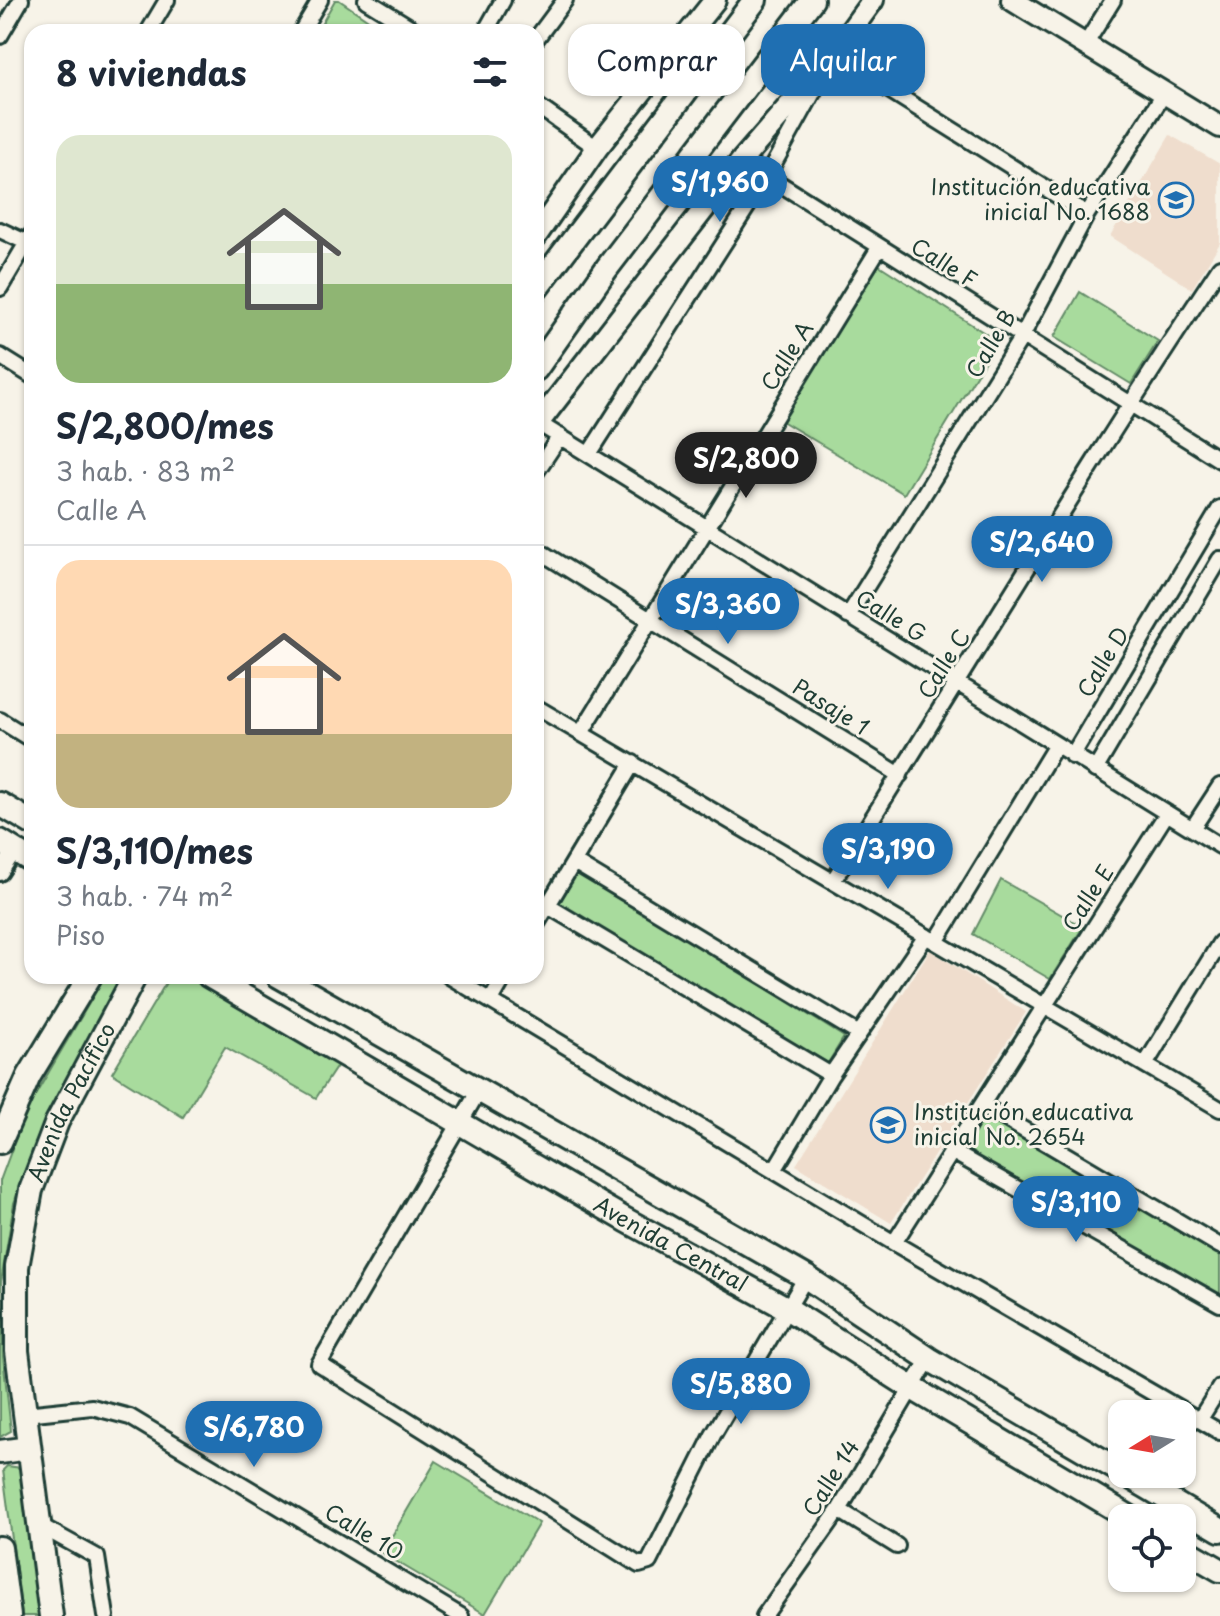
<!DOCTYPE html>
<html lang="es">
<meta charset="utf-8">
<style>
:root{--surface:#fff;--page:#f2f2f3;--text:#1f2937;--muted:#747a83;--line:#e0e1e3;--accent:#1f6fb2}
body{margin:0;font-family:"Playpen Sans",sans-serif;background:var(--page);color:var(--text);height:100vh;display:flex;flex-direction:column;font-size:30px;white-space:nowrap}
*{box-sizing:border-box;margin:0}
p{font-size:26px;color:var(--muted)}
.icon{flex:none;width:44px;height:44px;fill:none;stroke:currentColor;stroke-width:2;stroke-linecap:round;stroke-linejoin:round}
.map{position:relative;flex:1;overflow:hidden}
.sheet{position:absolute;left:24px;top:24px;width:520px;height:960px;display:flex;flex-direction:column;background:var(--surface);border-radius:24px;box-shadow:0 2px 6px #0004}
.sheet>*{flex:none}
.guide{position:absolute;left:568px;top:24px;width:532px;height:72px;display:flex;gap:16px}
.needle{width:52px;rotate:259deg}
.buttons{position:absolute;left:1108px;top:1400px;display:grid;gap:16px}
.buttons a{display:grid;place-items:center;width:88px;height:88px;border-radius:16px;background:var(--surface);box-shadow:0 2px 6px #0004;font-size:40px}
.price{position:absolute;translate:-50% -68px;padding:0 18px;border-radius:28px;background:var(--accent);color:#fff;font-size:26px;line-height:52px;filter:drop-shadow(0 2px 4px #0008)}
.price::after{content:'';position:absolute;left:50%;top:48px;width:24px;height:18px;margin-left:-12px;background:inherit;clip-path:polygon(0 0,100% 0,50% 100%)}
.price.selected{background:#222;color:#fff}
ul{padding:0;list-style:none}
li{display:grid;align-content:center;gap:16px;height:424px;padding:0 32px}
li+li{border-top:2px solid var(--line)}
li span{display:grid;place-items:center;height:248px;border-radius:24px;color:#555}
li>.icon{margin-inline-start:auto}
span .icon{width:144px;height:144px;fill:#fffc;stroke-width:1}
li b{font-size:34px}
h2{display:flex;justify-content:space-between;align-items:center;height:96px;padding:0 32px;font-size:34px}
.chip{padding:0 28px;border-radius:24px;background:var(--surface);box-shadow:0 2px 6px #0004;font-size:28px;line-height:72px}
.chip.selected{background:var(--accent);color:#fff}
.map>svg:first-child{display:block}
.built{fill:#efddcd}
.green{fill:#a8db9d;stroke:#648c68;stroke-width:2}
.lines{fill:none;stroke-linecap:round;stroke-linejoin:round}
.street-casing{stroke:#1f3d34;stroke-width:20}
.secondary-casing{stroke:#1f3d34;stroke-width:26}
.primary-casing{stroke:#1f3d34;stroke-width:28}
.street{stroke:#f7f3e8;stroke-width:14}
.secondary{stroke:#f7f3e8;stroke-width:20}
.primary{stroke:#f7f3e8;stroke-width:22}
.labels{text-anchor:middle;stroke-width:6;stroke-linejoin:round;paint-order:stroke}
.poi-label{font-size:22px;fill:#1f3d34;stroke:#f7f3e8;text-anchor:end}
.street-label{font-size:22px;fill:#1f3d34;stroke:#f7f3e8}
</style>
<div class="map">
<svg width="1220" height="1616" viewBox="0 0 1220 1616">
<rect width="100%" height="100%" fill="#f7f3e8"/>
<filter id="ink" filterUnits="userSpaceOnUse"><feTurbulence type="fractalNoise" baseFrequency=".0125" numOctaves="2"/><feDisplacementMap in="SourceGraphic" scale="16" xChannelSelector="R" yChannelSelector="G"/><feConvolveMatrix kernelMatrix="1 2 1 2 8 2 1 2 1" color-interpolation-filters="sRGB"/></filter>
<g filter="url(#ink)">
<path class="built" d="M 1170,135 L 1220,164 L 1220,243 L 1192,289 L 1110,236 Z
M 930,950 L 1026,1012 L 891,1223 L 796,1165 Z"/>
<path class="green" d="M 335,0 L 339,0 L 386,32 L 317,32 Z
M 879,265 L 997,341 L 904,494 L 782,421 Z
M 1080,292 L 1158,341 L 1131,384 L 1054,337 Z
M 577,870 L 844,1037 L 828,1063 L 556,904 Z
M 1001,880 L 1083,927 L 1050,979 L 973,934 Z
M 105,976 L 121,976 L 123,983 L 44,1124 L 14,1203 L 1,1282 L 3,1357 L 11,1431 L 0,1437 L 0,1181 L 26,1111 Z
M 170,976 L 190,976 L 339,1063 L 316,1098 L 225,1047 L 183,1117 L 112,1073 Z
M 984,1112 L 1220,1252 L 1220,1296 L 958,1150 Z
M 436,1461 L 539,1523 L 485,1614 L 382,1553 Z
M 7,1466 L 21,1468 L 40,1616 L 22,1616 L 3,1470 Z"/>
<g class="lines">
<g class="street-casing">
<path id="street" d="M 366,0 L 418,32
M 148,32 L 167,0
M 301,32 L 320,0
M 485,32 L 503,0
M 0,36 L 21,0
M 536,39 L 565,0
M 1085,45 L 1113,0
M 830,62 L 833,55 L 1087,214
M 536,105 L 597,148
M 742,160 L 1220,460
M 0,230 L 32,245
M 0,288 L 32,234
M 0,356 L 32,376
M 538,423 L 1220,846
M 589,454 L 767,176 L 820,80
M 536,472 L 560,436
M 536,549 L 900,775
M 848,616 L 1021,338 L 1087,214 L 1165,92
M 536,707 L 1220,1109
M 0,720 L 32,740
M 581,733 L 879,248
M 1072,756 L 1220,508
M 1095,770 L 1220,559
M 1192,829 L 1220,786
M 574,862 L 859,1034
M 0,873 L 15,850
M 833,881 C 962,676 1086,468 1220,267
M 548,906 L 831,1075
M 536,925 L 633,763
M 936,942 L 1056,745
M 449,976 L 894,1243 L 1220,1432
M 491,1000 L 505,976
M 1145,1065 L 1220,943
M 478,1092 L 319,1364 L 639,1565 L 649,1562 L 713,1435 L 806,1277
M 982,1105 L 1220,1246
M 951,1151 L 1220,1304
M 775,1169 L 831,1075 L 926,936
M 894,1243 L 1167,813
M 25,1414 L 92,1407 L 130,1417 L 461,1616
M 1200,1419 L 1220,1387
M 839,1510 L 897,1546
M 39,1525 L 97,1557 L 106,1616
M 764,1616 L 839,1510 L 929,1359"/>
</g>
<g class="secondary-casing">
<path id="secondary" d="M 1012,0 L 1220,127
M 536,236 L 597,148 L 715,0
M 536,426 L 742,160 L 833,55 L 873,0"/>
</g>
<g class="primary-casing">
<g id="primary">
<path d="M 536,289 L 755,0"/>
<path d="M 536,369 L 607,268 L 812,0"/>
<path d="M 0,804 L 32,823"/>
<path d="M 0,841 L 32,861"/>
<path id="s1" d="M 209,976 L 626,1220 L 788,1309 L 912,1388 L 1131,1518"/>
<path d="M 279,976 L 806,1277 L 929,1359 L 1122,1472"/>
<path d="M 0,1142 L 29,1076 L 90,976"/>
<path d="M 0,1452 L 29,1448"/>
<path d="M 1125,1474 L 1220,1530"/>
<path d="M 0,1548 L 9,1616"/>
<path d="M 1182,1548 L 1220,1570"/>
<path id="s2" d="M 51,1616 L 17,1351 L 17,1267 L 31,1190 L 57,1122 L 135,976"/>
</g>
</g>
<use href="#street" class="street"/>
<use href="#secondary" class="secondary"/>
<use href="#primary" class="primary"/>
</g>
</g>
<defs>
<g id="school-ring" transform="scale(1.8)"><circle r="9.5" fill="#f7f3e8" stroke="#1f6fb2" stroke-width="1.5"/><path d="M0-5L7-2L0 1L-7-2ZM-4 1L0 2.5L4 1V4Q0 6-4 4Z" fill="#1f6fb2"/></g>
</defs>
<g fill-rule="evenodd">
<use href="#school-ring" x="1176" y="200"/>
<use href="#school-ring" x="888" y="1125"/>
</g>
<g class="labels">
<g class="poi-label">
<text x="1150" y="195">Institución educativa<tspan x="1150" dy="25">inicial No. 1688</tspan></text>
<text x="914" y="1120" text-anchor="start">Institución educativa<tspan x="914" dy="25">inicial No. 2654</tspan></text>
</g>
<g class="street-label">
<text transform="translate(944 263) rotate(32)" y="8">Calle F</text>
<text transform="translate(991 344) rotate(-59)" y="8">Calle B</text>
<text transform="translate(787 356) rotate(-58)" y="8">Calle A</text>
<text transform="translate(891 616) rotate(32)" y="8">Calle G</text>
<text transform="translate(1103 662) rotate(-59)" y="8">Calle D</text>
<text transform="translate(944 664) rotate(-58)" y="8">Calle C</text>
<text transform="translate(831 707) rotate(32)" y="8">Pasaje 1</text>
<text transform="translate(1088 898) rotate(-57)" y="8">Calle E</text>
<text dy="8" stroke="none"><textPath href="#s2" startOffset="526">Avenida Pacífico</textPath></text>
<text dy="8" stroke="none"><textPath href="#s1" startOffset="534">Avenida Central</textPath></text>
<text transform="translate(831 1478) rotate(-58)" y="8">Calle 14</text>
<text transform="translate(364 1532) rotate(31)" y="8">Calle 10</text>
</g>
</g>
</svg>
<div class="buttons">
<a><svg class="needle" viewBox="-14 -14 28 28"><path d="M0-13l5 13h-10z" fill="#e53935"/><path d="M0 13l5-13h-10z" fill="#747a83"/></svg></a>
<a><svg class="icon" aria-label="locate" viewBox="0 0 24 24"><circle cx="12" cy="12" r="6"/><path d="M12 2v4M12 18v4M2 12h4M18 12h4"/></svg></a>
</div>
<b class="price" style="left:720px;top:224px">S/1,960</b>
<b class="price selected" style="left:746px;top:500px">S/2,800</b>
<b class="price" style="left:1042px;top:584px">S/2,640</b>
<b class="price" style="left:728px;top:646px">S/3,360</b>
<b class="price" style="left:888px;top:891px">S/3,190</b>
<b class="price" style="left:1076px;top:1244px">S/3,110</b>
<b class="price" style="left:741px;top:1426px">S/5,880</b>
<b class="price" style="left:254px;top:1469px">S/6,780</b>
<div class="guide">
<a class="chip">Comprar</a>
<a class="chip selected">Alquilar</a>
</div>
<section class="sheet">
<h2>8 viviendas<svg class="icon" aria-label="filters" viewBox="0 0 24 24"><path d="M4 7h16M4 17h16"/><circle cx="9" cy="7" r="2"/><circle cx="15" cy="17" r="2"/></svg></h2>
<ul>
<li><span style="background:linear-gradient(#dfe7d0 60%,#8fb573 0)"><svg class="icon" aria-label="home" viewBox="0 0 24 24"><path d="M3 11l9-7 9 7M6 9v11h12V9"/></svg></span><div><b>S/2,800/mes</b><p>3 hab. · 83 m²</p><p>Calle A</p></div></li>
<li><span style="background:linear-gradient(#ffd9b3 70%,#c2b280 0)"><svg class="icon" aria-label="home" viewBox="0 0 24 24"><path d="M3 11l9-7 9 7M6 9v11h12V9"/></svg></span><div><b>S/3,110/mes</b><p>3 hab. · 74 m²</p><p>Piso</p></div></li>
</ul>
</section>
</div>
